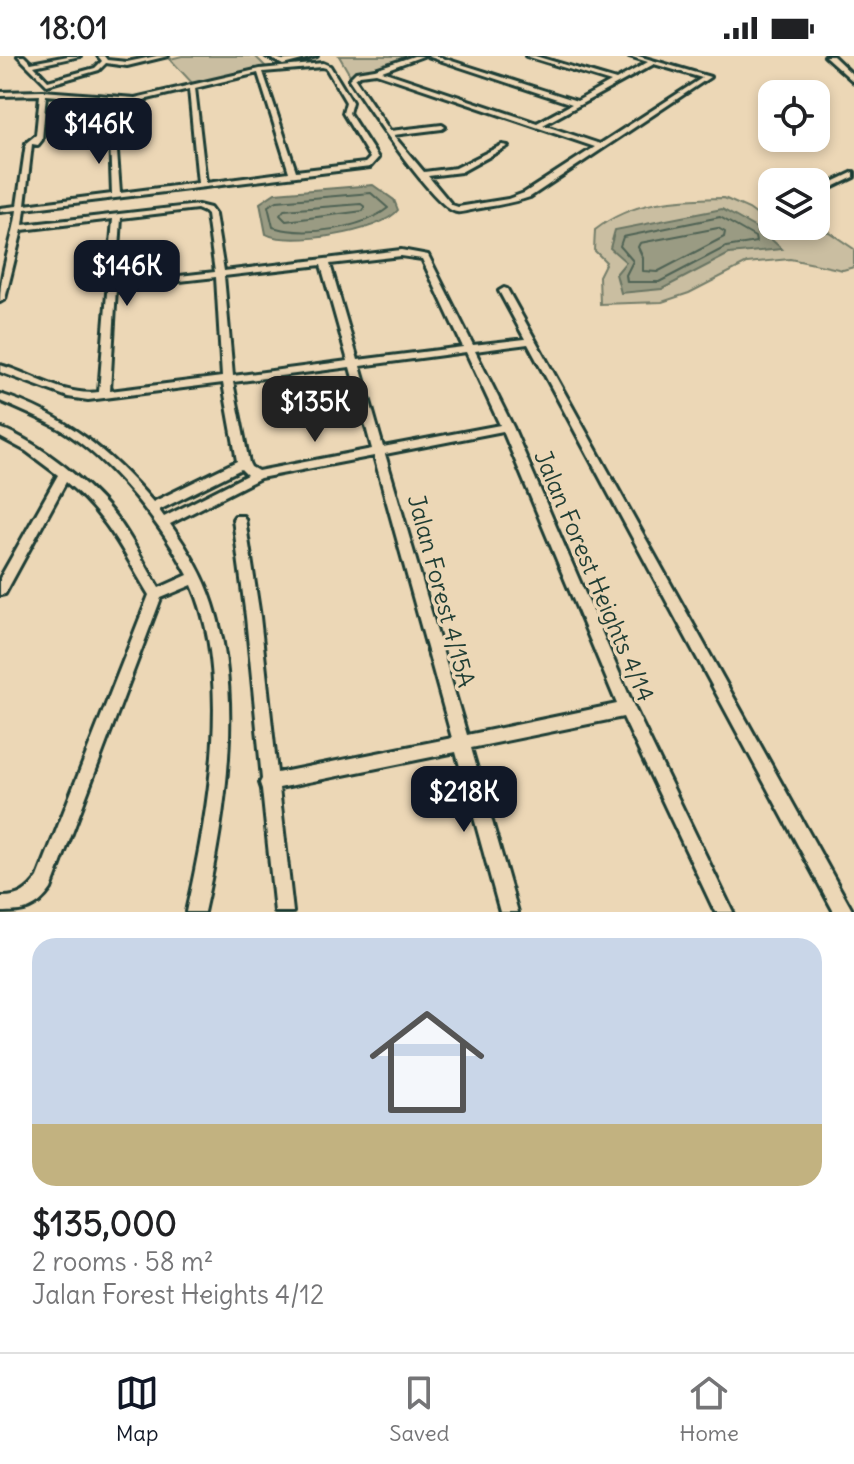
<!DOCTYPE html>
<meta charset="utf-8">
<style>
:root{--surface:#fff;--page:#f2f2f2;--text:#202124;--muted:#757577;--line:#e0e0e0;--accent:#111827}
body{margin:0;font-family:Delius,sans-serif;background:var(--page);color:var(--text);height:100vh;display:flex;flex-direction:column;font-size:30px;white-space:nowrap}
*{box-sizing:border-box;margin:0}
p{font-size:26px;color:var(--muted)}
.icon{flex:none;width:44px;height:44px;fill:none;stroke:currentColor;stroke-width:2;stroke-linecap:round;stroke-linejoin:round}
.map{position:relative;height:856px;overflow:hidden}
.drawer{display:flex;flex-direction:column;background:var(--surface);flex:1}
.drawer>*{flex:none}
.buttons{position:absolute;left:758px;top:24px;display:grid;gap:16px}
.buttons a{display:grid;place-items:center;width:72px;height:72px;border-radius:16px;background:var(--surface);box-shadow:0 4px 12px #0003;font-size:40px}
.price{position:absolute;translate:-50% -68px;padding:0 18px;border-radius:16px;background:var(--accent);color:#fff;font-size:26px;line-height:52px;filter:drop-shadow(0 2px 4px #0008)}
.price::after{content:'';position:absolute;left:50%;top:48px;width:24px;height:18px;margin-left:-12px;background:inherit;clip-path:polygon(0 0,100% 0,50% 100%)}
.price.on{background:#222;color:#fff}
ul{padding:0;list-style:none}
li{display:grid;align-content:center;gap:16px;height:424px;padding:0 32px}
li+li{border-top:2px solid var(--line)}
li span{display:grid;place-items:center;height:248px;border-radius:24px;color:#555}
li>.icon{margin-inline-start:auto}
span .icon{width:144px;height:144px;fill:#fffc;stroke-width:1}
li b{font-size:34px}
.status{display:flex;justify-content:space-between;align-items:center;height:56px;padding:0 40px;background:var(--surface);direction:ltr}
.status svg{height:22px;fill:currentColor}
.tab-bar{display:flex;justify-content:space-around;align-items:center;height:112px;border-top:2px solid var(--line);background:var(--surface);font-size:22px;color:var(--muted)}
.tab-bar a{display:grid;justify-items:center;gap:4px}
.tab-bar .on{color:var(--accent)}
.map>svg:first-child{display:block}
.green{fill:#cabea1;stroke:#747e6a;stroke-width:2}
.water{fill:#9a9b83;stroke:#697563;stroke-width:2}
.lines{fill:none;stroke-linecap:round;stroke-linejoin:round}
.shore{stroke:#506354;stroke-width:2}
.street-casing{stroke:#1f3d34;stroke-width:6}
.secondary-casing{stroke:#1f3d34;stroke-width:6}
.street{fill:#ecd7b6;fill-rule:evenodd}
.secondary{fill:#ecd7b6;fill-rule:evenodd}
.labels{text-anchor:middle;stroke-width:7;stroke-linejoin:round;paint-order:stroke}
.street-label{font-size:24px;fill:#1f3d34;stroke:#ecd7b6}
</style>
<div class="status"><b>18:01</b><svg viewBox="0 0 49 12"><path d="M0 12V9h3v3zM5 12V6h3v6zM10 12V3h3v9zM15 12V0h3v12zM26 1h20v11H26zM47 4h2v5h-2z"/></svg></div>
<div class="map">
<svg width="854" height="856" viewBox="0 0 854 856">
<rect width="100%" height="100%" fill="#ecd7b6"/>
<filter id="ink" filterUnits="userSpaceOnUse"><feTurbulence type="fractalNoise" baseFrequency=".0125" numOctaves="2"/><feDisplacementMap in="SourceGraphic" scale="16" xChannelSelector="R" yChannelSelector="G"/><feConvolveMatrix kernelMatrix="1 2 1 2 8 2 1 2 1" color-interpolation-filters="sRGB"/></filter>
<g filter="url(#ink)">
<path class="green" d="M 182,0 L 255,0 L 266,11 L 193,28 L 170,3 Z
M 339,0 L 414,0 L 350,19 Z
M 724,142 L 749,153 L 772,170 L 829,176 L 854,193 L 854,211 L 843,214 L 790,203 L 747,207 L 689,237 L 662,246 L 600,248 L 599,220 L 606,206 L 594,194 L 595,174 C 633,144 677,143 724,142 Z"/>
<path class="water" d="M 373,129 L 394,144 L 398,154 C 382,176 288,191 266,178 L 260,147 L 275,137 Z
M 722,153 L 763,176 L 782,193 L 729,198 L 662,233 L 621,237 L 616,218 L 626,206 L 610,192 L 615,174 Z"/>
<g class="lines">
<path class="shore" d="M 371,137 L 388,152 C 361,173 305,181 273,171 L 268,150 L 277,145 Z
M 361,148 L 365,151 L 363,155 L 286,165 L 280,159 L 284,154 Z
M 720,161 L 755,181 L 756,186 L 726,191 L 659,226 L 627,226 L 626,219 L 633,205 L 620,190 L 623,181 Z
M 718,172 L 725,176 L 724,181 L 657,216 L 643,215 L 643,202 L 638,191 L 640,187 Z"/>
<g class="street-casing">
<path id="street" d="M 18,0 L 24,0 L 31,7 L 68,0 L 80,0 L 34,10 L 48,25 L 95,12 L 102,5 L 98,0 L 104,0 L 107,4 L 127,6 L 157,0 L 168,0 L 127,10 L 106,7 L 99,14 L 47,29 Z
M 266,0 C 274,0 280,5 287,4 C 297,4 307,0 317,0 L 283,9 Z
M 414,0 L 423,0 L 382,15 L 537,67 L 572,48 L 427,0 L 436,0 L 577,45 L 611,26 L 526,0 L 535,0 L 616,24 L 648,6 L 629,0 L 638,0 L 710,21 L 530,141 C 512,147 494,150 475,153 C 470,154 462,157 457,156 C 436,155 364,46 349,23 L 356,16 L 375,13 ZM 654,8 L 702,22 L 600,88 L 543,69 ZM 376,17 L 595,91 L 524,137 L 508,143 L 458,151 L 452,149 L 428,120 L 461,116 L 508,90 L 502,89 L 456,112 L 424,116 L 393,79 L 442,73 L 445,71 L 442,69 L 390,75 L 355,23 L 360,19 Z
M 323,7 L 330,10 L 352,46 L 349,57 L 378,102 L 370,111 L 25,153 L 23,169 L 198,149 L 210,152 L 215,159 L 224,215 L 401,194 L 428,199 L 473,289 L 525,283 L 499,235 L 504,232 L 507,233 L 853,856 L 834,856 L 528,288 L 475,295 L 513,371 L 634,651 L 733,856 L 715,856 L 623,661 L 471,692 L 518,856 L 500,856 L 456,696 L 279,732 L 293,856 L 275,856 L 262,733 L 260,727 L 262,723 L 246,561 L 233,463 L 235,460 L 243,460 L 245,463 L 260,561 L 277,717 L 452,682 L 374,400 L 260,422 L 170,468 C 188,493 204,519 213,548 C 244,641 225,763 204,856 L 186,856 C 208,760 233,622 192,529 L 161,542 L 51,833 C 36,854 24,856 0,856 L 0,841 C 18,842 28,835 38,821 L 149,539 C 122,494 108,461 66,426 L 5,538 L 0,539 L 0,522 L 58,419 L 26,395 L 0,381 L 0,372 C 40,386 97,433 121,468 C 135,488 146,511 159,532 L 188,519 C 162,469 111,404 62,374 C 42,363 21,354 0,345 L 0,338 C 64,358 110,396 153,446 L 237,405 L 223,327 L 88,344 L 68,341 L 0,316 L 0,309 C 32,318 65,341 99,336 L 113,163 L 22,174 L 5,243 L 0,246 C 0,213 13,186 17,154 L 0,156 L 0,152 L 17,150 L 26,87 L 36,79 L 40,39 L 0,40 L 0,36 L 43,35 L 135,42 L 260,13 ZM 322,11 L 326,12 L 346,46 L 343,57 L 370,102 L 365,107 L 296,115 L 263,16 ZM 258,17 L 289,116 L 206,127 L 195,32 ZM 189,33 L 198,127 L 120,137 L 116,82 L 123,81 L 123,45 L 135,46 ZM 46,39 L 117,45 L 117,75 L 110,82 L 112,138 L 25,149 L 32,88 L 38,89 L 42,84 ZM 197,153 L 204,156 L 207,159 L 215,216 L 117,227 L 121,162 ZM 401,200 L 422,203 L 463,291 L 358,304 L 330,208 ZM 321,209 L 348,305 L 233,320 L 224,220 ZM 216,221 L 222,321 L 110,335 L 116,232 ZM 466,296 L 500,369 L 383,391 L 360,310 ZM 350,311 L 372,393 L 258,415 L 251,411 L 249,407 L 233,326 ZM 503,375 L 617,648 L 467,679 L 385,398 ZM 241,413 L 247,419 L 164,461 L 159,454 Z
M 854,116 L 854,121 L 816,139 L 816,134 Z"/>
</g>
<g class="secondary-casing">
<path id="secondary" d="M 825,0 L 833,0 L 854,20 L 854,26 Z"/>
</g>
<use href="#street" class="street"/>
<use href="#secondary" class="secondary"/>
</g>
</g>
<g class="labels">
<g class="street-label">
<text transform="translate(594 520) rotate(67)" y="8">Jalan Forest Heights 4/14</text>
<text transform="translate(441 535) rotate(75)" y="8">Jalan Forest 4/15A</text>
</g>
</g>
</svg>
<div class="buttons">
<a><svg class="icon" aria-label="locate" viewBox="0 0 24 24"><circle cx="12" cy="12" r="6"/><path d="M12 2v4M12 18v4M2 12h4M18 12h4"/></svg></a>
<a><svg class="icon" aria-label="layers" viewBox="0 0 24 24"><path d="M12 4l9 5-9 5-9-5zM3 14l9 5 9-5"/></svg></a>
</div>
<b class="price" style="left:99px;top:110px">$146K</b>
<b class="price" style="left:127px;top:252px">$146K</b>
<b class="price on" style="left:315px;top:388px">$135K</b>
<b class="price" style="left:464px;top:778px">$218K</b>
</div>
<section class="drawer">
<ul>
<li><span style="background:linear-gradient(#c9d6e8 75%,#c2b280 0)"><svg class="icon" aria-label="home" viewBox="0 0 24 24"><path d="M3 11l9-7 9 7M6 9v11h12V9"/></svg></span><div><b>$135,000</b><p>2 rooms · 58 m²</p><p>Jalan Forest Heights 4/12</p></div></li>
</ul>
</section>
<nav class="tab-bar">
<a class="on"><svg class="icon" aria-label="map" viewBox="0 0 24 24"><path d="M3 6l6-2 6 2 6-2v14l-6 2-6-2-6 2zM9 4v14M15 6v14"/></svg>Map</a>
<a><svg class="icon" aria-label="saved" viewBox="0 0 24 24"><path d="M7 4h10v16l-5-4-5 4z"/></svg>Saved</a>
<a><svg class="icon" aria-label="home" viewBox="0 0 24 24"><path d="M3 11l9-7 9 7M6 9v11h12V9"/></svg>Home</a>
</nav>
